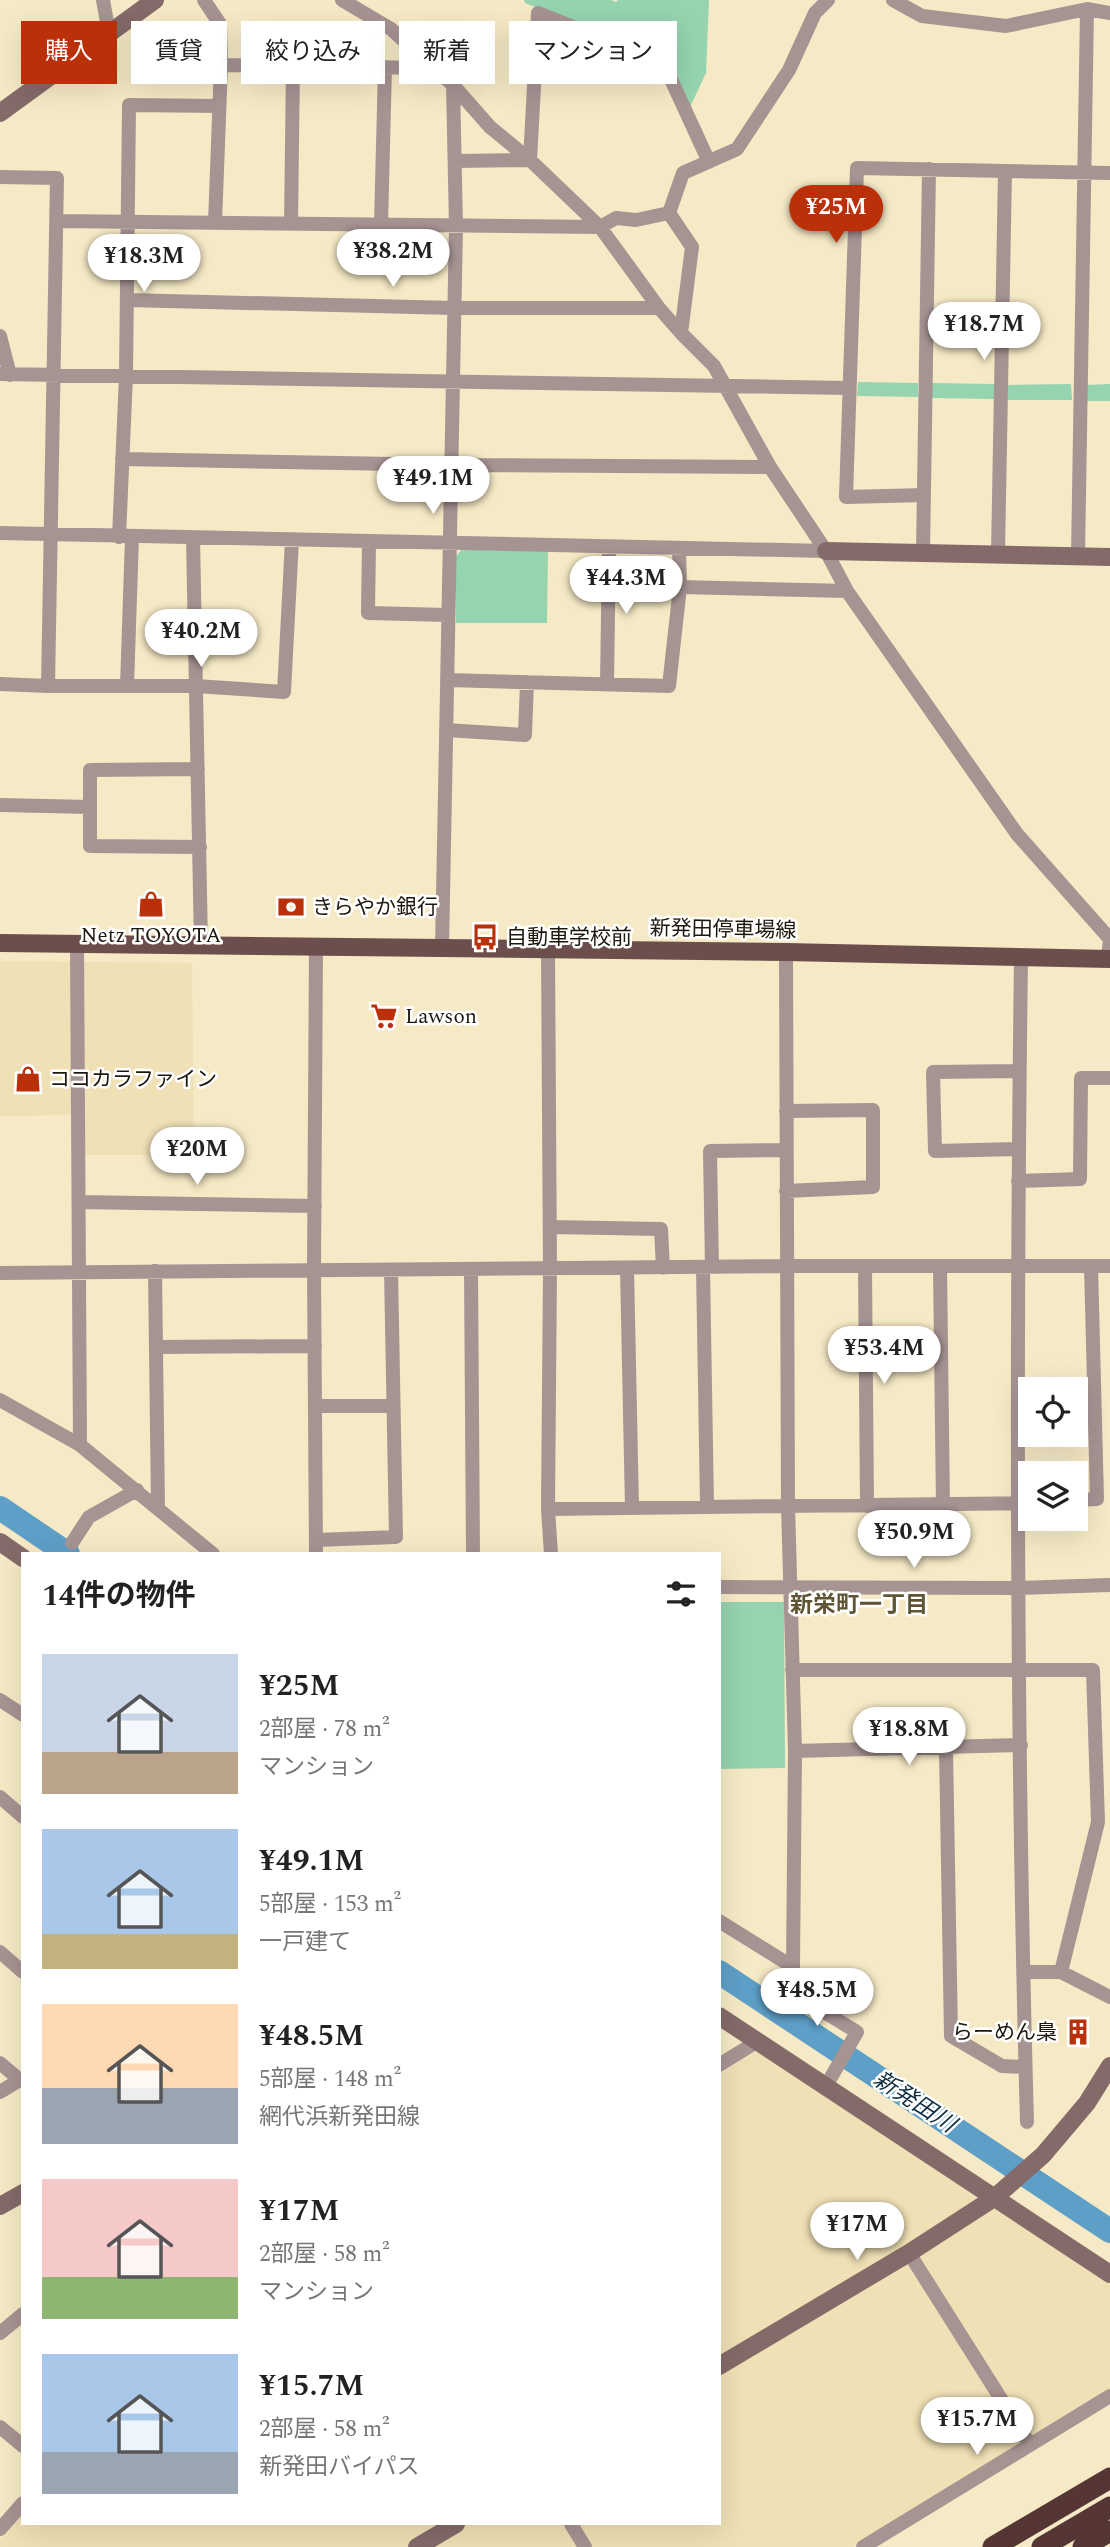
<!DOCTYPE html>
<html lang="ja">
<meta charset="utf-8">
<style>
:root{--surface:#fff;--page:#f6f6f6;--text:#222;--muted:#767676;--accent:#ba3009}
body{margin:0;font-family:Spectral,"Noto Sans JP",serif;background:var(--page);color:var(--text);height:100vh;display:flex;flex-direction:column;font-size:26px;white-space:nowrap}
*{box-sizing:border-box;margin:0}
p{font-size:23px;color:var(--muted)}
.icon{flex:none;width:38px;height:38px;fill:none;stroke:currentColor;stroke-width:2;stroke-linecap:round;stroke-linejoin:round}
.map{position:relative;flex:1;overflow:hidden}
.details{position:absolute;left:21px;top:1552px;width:700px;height:973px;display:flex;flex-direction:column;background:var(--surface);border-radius:0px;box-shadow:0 7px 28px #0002}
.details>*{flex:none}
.hud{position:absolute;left:21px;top:21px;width:700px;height:63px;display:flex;gap:14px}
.tools{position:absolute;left:1018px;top:1377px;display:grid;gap:14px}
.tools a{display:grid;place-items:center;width:70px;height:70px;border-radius:0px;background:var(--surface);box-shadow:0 7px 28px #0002;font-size:35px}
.price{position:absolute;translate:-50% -60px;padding:0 16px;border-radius:24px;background:#fff;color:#222;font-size:23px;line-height:46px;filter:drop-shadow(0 2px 4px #0008)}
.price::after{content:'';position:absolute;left:50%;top:42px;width:21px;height:16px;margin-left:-10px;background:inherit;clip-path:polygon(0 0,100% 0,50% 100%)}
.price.active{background:var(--accent);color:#fff}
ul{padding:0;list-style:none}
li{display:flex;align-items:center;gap:21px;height:175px;padding:0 21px}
li span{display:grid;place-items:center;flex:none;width:196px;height:140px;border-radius:0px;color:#555}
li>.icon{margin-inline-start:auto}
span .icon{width:84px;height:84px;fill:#fffc;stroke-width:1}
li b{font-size:30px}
h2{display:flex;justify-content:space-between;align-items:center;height:84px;padding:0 21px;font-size:30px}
.chip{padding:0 24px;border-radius:0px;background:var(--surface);box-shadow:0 7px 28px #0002;font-size:24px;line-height:63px}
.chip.active{background:var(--accent);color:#fff}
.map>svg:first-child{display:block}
.built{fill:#efe0b5}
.green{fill:#96d3af}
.water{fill:#5e9fc8}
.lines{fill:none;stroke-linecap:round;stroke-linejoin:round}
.river{stroke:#5e9fc8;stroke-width:24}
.street{stroke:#a69493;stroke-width:14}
.secondary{stroke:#846b6a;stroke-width:18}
.primary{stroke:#6c4e4d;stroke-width:18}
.highway{stroke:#563535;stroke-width:21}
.labels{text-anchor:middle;stroke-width:5;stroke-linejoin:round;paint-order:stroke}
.poi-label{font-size:21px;fill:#1d180c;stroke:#fff;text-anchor:start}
.street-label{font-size:21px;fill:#1d180c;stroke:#fff}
.neighbourhood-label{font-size:23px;font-weight:bold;fill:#5f5435;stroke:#fff}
.water-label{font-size:23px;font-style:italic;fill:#112f41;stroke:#fff}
</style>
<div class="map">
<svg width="1110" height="2547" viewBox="0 0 1110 2547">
<rect width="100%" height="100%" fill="#f6eac6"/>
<path class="built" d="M 0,961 L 192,963 L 194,1155 L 73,1155 L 72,1115 L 0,1116 Z
M 757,2051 L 1110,2284 L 1110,2391 L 853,2547 L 0,2547 L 0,2539 L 23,2512 L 23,2524 L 719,2524 L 719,2074 Z"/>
<path class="green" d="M 524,0 L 611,0 L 616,2 L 618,0 L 709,0 L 706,73 L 689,109 L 669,75 L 636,48 L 525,3 Z
M 858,382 L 918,383 L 918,397 L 857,396 Z
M 931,383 L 995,384 L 994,399 L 931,398 Z
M 1071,384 L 1072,400 L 1008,400 L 1008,385 Z
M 1110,384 L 1110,401 L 1086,401 L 1085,385 Z
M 463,548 L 548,550 L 547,623 L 456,623 L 456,556 Z
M 719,1602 L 784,1602 L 785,1768 L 719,1769 Z"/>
<path class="water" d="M 1055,2182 L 1110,2219 L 1110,2240 L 1080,2217 L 1043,2194 Z"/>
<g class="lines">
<path class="river" d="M 0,1508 L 68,1554
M 719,1972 L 1110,2231"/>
<path class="street" d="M 103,0 L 109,33
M 204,0 L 220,24 L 221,65 L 215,223
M 342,0 L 391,29 L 453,85 L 490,127 L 530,160 L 600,227 L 659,308 L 681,333 L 714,366 L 770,467 L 826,551 L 847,591 L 1017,834 L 1110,939 L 1108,959
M 893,0 L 922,16 L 1006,26 L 1087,9 L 1110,13
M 221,65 L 434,68
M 455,161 L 530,160 L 538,13 L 641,54 L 669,75 L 709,162
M 0,177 L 57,178 L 48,686
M 669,213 L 692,247 L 681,333
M 57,221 L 600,227 L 616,218 L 636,220 L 669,213 L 683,173 L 737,149 L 789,70 L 815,13 L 828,0
M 291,224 L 293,65
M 381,225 L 385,67
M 127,300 L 454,308 L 659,308
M 0,336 L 10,375
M 0,374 L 848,388
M 122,459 L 451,465 L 770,467
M 924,495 L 846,497 L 857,168 L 1110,173
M 0,533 L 826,551
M 119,537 L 126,376 L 129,105 L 219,106
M 193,538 L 201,944
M 369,542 L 368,613 L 448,615
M 923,553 L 929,169
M 998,554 L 1005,171
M 1078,556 L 1087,9
M 680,587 L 847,591
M 447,680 L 669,686 L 680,587 L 679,548
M 0,684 L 48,686 L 196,686 L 284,692 L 292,540
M 607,684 L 609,547
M 127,686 L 132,537
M 446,730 L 525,735 L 527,682
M 198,769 L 90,770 L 90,846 L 200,847
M 0,805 L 90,807
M 77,944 L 80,1445
M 316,946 L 314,1270 L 316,1554
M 442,947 L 456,226 L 453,85
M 548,950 L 550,1269 L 548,1509 L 551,1554
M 786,952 L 788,1505 L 795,1751 L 793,1967
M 1021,957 C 1016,1345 1016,1734 1027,2122
M 1018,1149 L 935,1151 L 933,1072 L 1019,1071
M 1018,1181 L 1080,1179 L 1081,1078 L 1110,1078
M 786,1191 L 873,1187 L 873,1110 L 786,1111
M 79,1202 L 315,1206
M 550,1227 L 661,1229 L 663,1268
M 865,1266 L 867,1506
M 703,1267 L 707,1506
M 712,1267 L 710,1151 L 786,1150
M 940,1267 L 943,1506
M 627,1268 L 632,1508
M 471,1270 L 473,1554
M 155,1271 L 158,1507
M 0,1273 L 786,1266 L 1110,1266
M 157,1347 L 315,1346
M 0,1400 L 80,1445 L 213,1554
M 315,1406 L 393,1406
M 1076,1500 L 1097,1499 L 1091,1266
M 548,1509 L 1031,1503
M 316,1540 L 396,1537 L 391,1270
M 72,1543 L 89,1517 L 137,1490
M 719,1587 L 1018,1588 L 1110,1585
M 792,1670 L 1093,1670 L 1098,1822 L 1061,1972
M 0,1700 L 23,1715
M 946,1749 L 951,2036 L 1002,2066 L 1025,2067
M 795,1751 L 1021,1745
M 0,1797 L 23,1817
M 719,1921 L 793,1967
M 0,1952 L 23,1972
M 1024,1972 L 1061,1972 L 1110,1997
M 795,1994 L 857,2032 L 826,2086
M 0,2063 L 20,2080
M 719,2065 L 758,2041
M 0,2092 L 23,2078
M 909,2253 L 1030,2445
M 0,2333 L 23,2314
M 0,2427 L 23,2446
M 571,2524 L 585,2547
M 0,2529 L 23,2503
M 863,2547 L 1110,2396"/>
<path class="secondary" d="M 0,113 L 155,0
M 826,551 L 1110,557
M 0,1542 L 23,1558
M 719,2016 L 1110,2274
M 0,2206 L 23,2193
M 719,2366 L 909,2253 L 994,2198 L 1043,2155 L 1087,2103 L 1110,2066
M 417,2547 L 456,2524"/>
<path class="primary" d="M 0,943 L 786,952 L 1110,959"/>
<path class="highway" d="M 993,2547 L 1110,2478
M 1042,2547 L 1110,2507
M 1083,2547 L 1110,2531"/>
</g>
<defs>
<g id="shop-bare" transform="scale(2.1)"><path d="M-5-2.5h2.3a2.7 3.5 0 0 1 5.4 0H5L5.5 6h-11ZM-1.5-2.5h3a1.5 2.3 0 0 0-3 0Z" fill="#ba3009" stroke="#fff" stroke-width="2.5" paint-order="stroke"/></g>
<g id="bank-bare" transform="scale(2.1)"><path d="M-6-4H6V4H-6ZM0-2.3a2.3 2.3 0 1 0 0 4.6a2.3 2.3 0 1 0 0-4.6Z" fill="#ba3009" stroke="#fff" stroke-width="2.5" paint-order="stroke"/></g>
<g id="bus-bare" transform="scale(2.1)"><path d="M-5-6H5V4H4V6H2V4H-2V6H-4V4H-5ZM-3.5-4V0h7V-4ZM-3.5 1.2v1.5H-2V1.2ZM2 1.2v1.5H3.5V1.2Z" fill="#ba3009" stroke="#fff" stroke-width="2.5" paint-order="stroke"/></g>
<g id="supermarket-bare" transform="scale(2.1)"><path d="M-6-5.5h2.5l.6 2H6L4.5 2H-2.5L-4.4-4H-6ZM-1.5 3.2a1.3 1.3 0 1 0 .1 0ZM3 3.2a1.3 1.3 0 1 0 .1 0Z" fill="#ba3009" stroke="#fff" stroke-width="2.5" paint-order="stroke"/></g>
<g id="building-bare" transform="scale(2.1)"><path d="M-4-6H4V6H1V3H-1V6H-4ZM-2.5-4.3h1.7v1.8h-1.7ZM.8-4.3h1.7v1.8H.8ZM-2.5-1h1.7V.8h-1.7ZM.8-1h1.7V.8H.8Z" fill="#ba3009" stroke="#fff" stroke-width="2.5" paint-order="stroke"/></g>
</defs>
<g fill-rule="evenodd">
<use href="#shop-bare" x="151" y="904"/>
<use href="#bank-bare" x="291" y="907"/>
<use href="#bus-bare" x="485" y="937"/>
<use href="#supermarket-bare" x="384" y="1016"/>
<use href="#shop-bare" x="28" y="1079"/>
<use href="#building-bare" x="1078" y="2032"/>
</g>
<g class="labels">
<g class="poi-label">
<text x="312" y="914">きらやか銀行</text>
<text x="151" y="942" text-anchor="middle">Netz TOYOTA</text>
<text x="506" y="944">自動車学校前</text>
<text x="405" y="1023">Lawson</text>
<text x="49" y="1086">ココカラファイン</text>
<text x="1057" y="2039" text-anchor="end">らーめん梟</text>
</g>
<g class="street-label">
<text transform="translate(723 929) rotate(1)" y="7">新発田停車場線</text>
</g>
<g class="neighbourhood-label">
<text x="859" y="1612">新栄町一丁目</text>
</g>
<g class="water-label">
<text transform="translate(915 2101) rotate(33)" y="8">新発田川</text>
</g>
</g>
</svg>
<div class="tools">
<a><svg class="icon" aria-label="locate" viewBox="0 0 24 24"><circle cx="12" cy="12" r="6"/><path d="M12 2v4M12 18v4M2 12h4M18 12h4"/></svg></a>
<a><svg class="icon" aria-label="layers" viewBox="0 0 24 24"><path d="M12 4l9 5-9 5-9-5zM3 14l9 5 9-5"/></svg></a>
</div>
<b class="price active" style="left:836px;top:245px">¥25M</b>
<b class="price" style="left:393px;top:289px">¥38.2M</b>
<b class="price" style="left:144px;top:294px">¥18.3M</b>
<b class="price" style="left:984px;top:362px">¥18.7M</b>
<b class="price" style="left:433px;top:516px">¥49.1M</b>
<b class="price" style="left:626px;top:616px">¥44.3M</b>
<b class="price" style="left:201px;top:669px">¥40.2M</b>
<b class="price" style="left:197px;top:1187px">¥20M</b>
<b class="price" style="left:884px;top:1386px">¥53.4M</b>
<b class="price" style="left:914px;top:1570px">¥50.9M</b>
<b class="price" style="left:909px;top:1767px">¥18.8M</b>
<b class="price" style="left:817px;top:2028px">¥48.5M</b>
<b class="price" style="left:857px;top:2262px">¥17M</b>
<b class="price" style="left:977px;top:2457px">¥15.7M</b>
<div class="hud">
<a class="chip active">購入</a>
<a class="chip">賃貸</a>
<a class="chip">絞り込み</a>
<a class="chip">新着</a>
<a class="chip">マンション</a>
</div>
<section class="details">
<h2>14件の物件<svg class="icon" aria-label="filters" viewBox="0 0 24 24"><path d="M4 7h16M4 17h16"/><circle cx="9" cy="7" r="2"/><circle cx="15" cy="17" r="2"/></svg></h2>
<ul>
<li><span style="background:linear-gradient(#c9d6e8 70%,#b9a48a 0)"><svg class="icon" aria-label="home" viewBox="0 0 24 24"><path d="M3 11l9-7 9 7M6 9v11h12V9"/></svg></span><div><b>¥25M</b><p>2部屋 · 78 m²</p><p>マンション</p></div></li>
<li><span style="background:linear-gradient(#a9c7e8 75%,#c2b280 0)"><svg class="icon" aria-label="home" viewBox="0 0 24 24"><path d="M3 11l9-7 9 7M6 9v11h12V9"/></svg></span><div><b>¥49.1M</b><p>5部屋 · 153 m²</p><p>一戸建て</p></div></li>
<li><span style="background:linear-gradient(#ffd9b3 60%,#9aa5b1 0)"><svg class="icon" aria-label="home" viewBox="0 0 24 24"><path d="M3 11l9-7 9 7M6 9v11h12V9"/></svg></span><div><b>¥48.5M</b><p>5部屋 · 148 m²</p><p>網代浜新発田線</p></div></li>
<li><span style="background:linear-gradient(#f6c9c9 70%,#8fb573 0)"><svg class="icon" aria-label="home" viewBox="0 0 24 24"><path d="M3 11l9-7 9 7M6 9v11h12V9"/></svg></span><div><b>¥17M</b><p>2部屋 · 58 m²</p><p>マンション</p></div></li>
<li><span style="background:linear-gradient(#a9c7e8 70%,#9aa5b1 0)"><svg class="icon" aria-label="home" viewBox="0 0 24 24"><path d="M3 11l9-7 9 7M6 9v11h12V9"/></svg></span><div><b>¥15.7M</b><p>2部屋 · 58 m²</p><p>新発田バイパス</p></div></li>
</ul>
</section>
</div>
